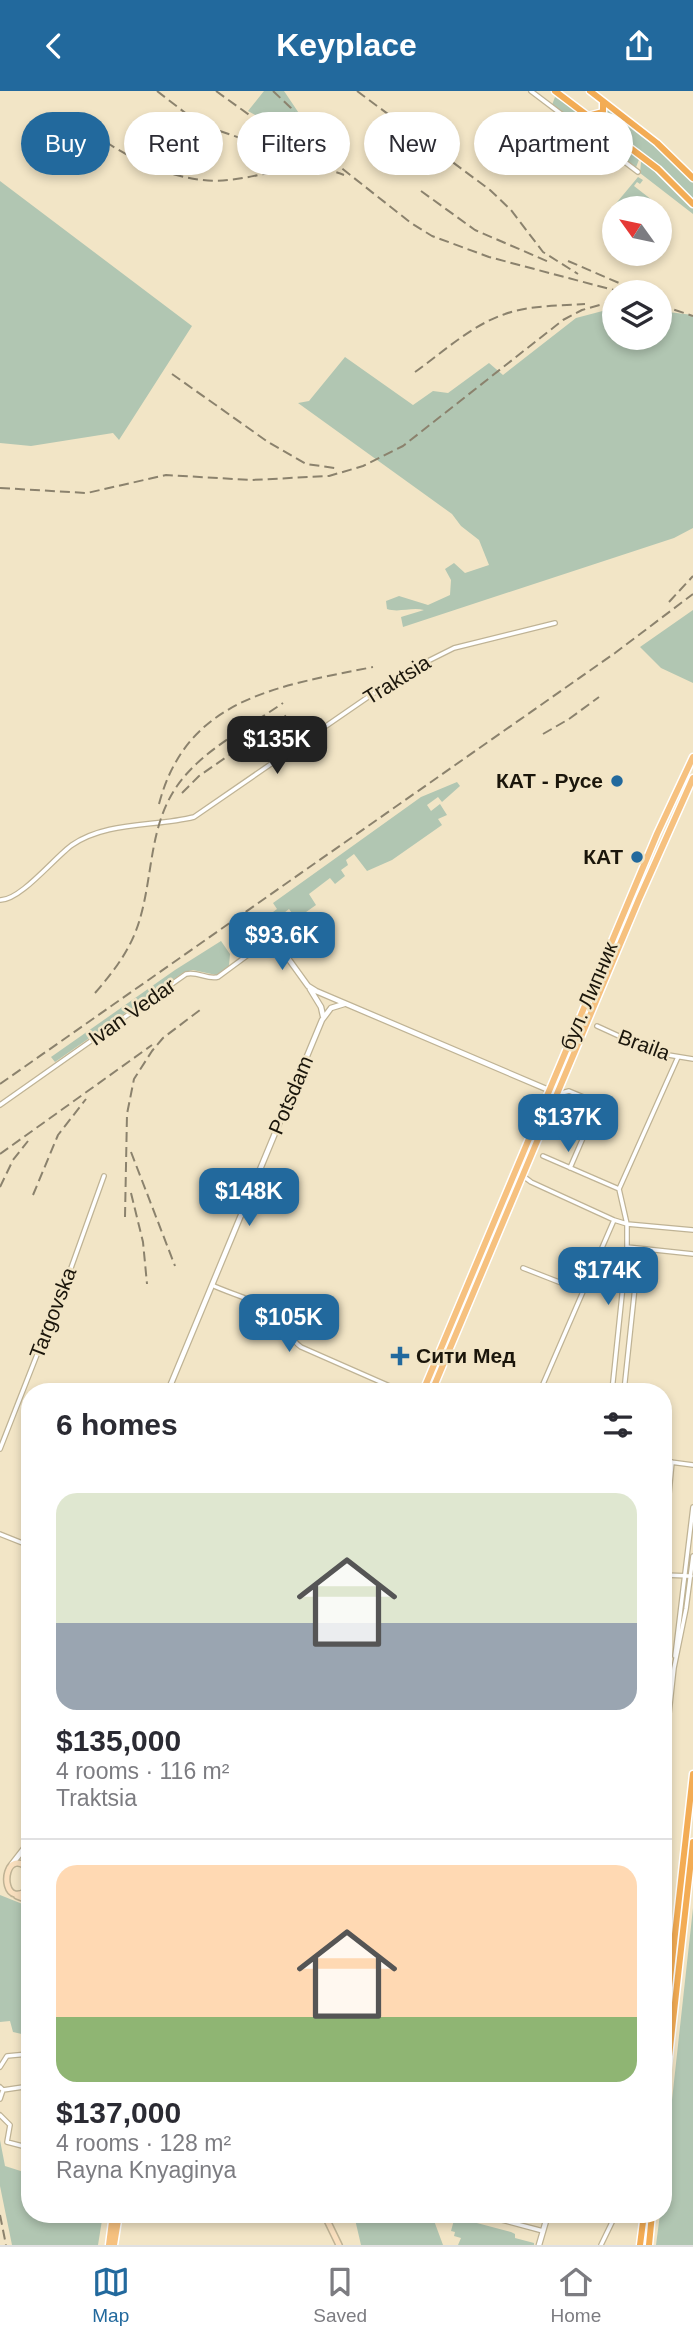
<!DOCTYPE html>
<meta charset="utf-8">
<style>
:root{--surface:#fff;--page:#f7f7f7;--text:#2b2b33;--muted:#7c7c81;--line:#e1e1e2;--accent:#22699d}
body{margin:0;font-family:Arial,sans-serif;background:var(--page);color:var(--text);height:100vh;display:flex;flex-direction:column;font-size:26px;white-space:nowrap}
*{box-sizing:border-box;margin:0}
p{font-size:23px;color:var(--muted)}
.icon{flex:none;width:38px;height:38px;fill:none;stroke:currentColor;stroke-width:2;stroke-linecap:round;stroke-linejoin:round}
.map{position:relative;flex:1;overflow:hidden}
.sheet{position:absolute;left:21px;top:1292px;width:651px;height:840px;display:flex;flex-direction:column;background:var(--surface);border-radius:28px;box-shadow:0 4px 10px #0003}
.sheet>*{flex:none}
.guide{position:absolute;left:21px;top:21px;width:651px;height:63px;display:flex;gap:14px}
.needle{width:46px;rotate:303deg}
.tools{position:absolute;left:602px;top:105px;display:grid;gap:14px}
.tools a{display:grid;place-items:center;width:70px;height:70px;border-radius:50%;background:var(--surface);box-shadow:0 4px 10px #0003;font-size:35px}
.price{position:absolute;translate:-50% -60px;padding:0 16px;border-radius:14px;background:var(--accent);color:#fff;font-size:23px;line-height:46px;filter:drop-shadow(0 2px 4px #0008)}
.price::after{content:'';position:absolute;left:50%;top:42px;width:21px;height:16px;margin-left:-10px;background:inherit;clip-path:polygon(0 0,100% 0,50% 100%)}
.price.selected{background:#222;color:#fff}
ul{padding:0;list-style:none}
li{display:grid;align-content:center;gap:14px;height:371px;padding:0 35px}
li+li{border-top:2px solid var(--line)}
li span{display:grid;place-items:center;height:217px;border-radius:21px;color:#555}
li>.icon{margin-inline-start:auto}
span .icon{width:126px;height:126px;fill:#fffc;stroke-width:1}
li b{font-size:30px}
h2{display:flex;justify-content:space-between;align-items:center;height:84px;padding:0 35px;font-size:30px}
.chip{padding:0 24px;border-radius:32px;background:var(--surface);box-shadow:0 4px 10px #0003;font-size:24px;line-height:63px}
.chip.selected{background:var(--accent);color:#fff}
header{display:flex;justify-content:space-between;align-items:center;height:91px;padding:0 35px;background:var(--accent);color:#fff;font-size:32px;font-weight:800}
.tabs{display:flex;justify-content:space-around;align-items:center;height:98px;border-top:2px solid var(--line);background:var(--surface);font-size:19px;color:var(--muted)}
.tabs a{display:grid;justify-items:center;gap:4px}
.tabs .selected{color:var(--accent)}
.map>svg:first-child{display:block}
.green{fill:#b1c6b2}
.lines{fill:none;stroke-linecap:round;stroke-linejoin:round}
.minor-casing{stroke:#bfb395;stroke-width:6}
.tertiary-casing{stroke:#bfb395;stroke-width:7}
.secondary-casing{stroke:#bfb395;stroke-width:8}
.primary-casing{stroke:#fff;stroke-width:9}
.trunk-casing{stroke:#fff;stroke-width:9}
.minor{stroke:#fff;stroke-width:3.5}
.tertiary{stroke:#fff;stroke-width:4.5}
.secondary{stroke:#fae0bf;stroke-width:5}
.primary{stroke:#f6c17f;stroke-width:6}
.trunk{stroke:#f3ac54;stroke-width:6}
.rail{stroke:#8b826d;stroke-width:2;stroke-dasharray:10 5;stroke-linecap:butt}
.poi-dot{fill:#22699d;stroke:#f2e5c6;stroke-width:2.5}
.labels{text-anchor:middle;stroke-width:5;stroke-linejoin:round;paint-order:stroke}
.street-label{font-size:21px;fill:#1b160b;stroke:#f2e5c6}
.poi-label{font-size:21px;font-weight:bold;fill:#1b160b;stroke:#f2e5c6;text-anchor:end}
</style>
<header><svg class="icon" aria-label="back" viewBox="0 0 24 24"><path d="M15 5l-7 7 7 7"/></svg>Keyplace<svg class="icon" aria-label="share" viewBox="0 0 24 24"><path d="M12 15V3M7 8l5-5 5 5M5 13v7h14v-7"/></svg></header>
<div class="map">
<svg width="693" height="2154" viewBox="0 0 693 2154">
<rect width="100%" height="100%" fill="#f2e5c6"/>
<path class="green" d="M 264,0 L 284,0 L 323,58 L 320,61 L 248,20 Z
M 555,6 L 600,35 L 640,66 L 635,79 L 552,14 Z
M 606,16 C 637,40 667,63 693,92 L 693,110 L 649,67 L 597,27 L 604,23 Z
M 644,70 L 658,80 L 693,117 L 693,123 L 640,82 L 641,71 Z
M 638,86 L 643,89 L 640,93 L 637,91 L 634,95 L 652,109 L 646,117 L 613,116 Z
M 0,90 L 192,235 L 119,349 L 113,342 L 31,355 L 0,352 Z
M 614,217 L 614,247 L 660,247 L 660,220 L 693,224 L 693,437 L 674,447 L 403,536 L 401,526 L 424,519 C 411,516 399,522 387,518 L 386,510 L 399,505 L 428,514 L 450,504 L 451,489 L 445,478 L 454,472 L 465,482 L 489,474 L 479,449 L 461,435 L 452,423 L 298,312 L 309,310 L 345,266 L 413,314 L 433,300 L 448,302 L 489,272 L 503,284 L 576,227 Z
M 693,519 L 693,592 L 661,577 L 640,556 Z
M 457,691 L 460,695 L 442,711 L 438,706 L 427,714 L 431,720 L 440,713 L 447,724 L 438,728 L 442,734 L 392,769 L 367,780 L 354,763 L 346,769 L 348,774 L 341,779 L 345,785 L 335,793 L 330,787 L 309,803 L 316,814 L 299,826 L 294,825 L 289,818 L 284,822 L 290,831 L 285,835 L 280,831 L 273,821 L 277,818 L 273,812 L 421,706 Z
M 221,850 L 230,863 L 229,875 L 216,884 L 193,879 L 184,881 L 55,971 L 51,966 L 175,879 Z
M 0,1804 L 30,1816 L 30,1896 L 26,1895 L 25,1900 L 30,1902 L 30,1923 L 24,1926 L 26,1944 L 13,1941 L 10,1930 L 0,1931 Z
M 693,1817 L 693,2154 L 656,2154 L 660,2123 L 663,2123 L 663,2091 Z
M 0,2049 L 5,2075 L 30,2083 L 30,2123 L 103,2123 L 98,2154 L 12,2154 L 0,2095 Z
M 357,2123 L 427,2123 L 433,2127 L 443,2154 L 361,2154 L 354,2124 Z
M 458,2127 L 511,2141 L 515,2143 L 515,2147 L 534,2152 L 534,2154 L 458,2154 L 461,2147 L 454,2145 L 455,2141 L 451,2140 L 454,2129 L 457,2130 Z"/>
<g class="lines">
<g class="minor-casing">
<path id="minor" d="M 531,0 L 638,81
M 0,809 C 20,810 55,766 72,754 C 107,730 155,736 194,726 L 400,584 L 454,557 L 555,532
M 597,935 L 656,962 L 693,968
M 558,1003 L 569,1000 L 598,1012 L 570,1077
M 0,1014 L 186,883 C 198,880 207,889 218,886 L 267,850
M 543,1065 L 619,1098
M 523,1085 L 531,1091 L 614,1129 L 627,1133 L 693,1139
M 627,1156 L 693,1163
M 523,1177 L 582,1200
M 212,1194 C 230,1203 264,1211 278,1225 C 287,1235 289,1248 301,1256 L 401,1300
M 540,1300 L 614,1129
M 612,1300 L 627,1156 L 627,1133 L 619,1098 L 678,966
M 624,1300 L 639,1158
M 0,1358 L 71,1177 L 104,1085
M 663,1370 L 693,1374
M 0,1443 L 30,1455
M 663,1466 L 672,1371
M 663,1484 L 691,1485
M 663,1499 L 665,1484
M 675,1565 L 693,1416
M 663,1677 L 674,1577 L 686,1518 L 693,1465
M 30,1923 L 24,1925 L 30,1971
M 0,1976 L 7,1965 L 28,1963
M 0,1996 L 3,1999 L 0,2008
M 3,1999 L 30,1995
M 0,2024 L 10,2034 L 7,2051 L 30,2057
M 479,2123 L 543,2140
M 601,2154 L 616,2123"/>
</g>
<g class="tertiary-casing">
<path id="tertiary" d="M267 847a6 6 0 1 1 12 0a6 6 0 1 1-12 0Z
M 277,852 L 308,895 L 316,900 L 551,1000
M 310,898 L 321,916 L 323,925
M 168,1300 L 322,929 L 331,917 L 344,913
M 30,1739 L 27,1767 L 30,1777
M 12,1773 L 26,1755
M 539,2154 L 548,2123"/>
</g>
<g class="secondary-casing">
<path id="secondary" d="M 30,1779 C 6,1755 0,1800 15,1803 C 22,1804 26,1801 30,1797
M 17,1805 L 30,1810
M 324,2123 L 339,2154"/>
</g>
<g class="primary-casing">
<path id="primary" d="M 423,1300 L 657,743 L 693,666
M 432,1300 L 639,808 L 693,687
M 109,2154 L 113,2123
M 114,2154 L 119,2123"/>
</g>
<g class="trunk-casing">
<path id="trunk" d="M 555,0 L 658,78 L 693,113
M 590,0 L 657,52 L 693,87
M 588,25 L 603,21 L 603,11
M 663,1950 L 693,1683
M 663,2019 L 693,1751
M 640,2154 L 644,2123
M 649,2154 L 652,2123"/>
</g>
<use href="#minor" class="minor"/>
<use href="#tertiary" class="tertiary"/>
<use href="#secondary" class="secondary"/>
<use href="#primary" class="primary"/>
<use href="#trunk" class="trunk"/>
<path class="rail" d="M 157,0 L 188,24 L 211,37 L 243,48 L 294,57 L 329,72
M 216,0 L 259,31 L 297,53
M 273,0 L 291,17 L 313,50 L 330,68 L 411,132 L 432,145 L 489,166 L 621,201
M 357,0 L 490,99 L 511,119 L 543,161 L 578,183
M 106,51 C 139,73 187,94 228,89 C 270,85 302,67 344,84
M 421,100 L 475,139 L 549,171
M 568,170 L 640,201
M 660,214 L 693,225
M 415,281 C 443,261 472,234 505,223 C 530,214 559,215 585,213
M 172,283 L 268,351 L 306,373 L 335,377
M 0,397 L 87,402 L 166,384 L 251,389 L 329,385 L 363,375 L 403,355 L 563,229 L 582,219 L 610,211
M 669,511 L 693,485
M 543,643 L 569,628 L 599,606
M 182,702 L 199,685 L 287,624
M 159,713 C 187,606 280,595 373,576
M 95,902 C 116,878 133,855 141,824 C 153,780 150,734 177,695 C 202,659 247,637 283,612
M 0,993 L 615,562 L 693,503
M 131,1061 L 175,1175
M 0,1063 L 152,954
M 0,1096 L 13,1069 L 28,1050
M 131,1102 L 143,1151 L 147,1193
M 33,1104 L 58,1044 L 86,1008
M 125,1126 L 127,1023 L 134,988 L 152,960 L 163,947 L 200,919
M 0,2124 L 6,2154"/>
</g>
<g class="poi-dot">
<circle cx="617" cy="690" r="7"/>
<circle cx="637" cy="766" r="7"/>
<path d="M396.5 1254.5h7v7h7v7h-7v7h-7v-7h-7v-7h7z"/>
</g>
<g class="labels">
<g class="street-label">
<text transform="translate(397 589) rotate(-32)" y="7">Traktsia</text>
<text transform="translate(589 905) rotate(-67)" y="7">бул. Липник</text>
<text transform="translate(132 921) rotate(-35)" y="7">Ivan Vedar</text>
<text transform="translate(644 954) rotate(20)" y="7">Braila</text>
<text transform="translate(291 1004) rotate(-67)" y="7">Potsdam</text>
<text transform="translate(53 1222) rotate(-69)" y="7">Targovska</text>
</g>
<g class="poi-label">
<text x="603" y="697">КАТ - Русе</text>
<text x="623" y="773">КАТ</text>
<text x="416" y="1272" text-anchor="start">Сити Мед</text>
</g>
</g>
</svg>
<div class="tools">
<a><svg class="needle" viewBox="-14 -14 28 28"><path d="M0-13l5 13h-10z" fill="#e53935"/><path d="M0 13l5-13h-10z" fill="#7c7c81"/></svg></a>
<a><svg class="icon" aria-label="layers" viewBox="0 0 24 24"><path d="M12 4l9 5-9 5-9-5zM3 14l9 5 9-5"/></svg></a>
</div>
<b class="price selected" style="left:277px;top:685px">$135K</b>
<b class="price" style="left:282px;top:881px">$93.6K</b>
<b class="price" style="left:568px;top:1063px">$137K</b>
<b class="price" style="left:249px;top:1137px">$148K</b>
<b class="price" style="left:608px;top:1216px">$174K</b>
<b class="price" style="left:289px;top:1263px">$105K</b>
<div class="guide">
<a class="chip selected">Buy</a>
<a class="chip">Rent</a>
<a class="chip">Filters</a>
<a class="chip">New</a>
<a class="chip">Apartment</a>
</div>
<section class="sheet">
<h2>6 homes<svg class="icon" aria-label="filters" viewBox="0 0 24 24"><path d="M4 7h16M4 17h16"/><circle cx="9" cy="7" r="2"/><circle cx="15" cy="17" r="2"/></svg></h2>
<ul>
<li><span style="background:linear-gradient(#dfe7d0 60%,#9aa5b1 0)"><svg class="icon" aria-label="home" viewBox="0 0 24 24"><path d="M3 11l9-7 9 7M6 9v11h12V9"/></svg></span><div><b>$135,000</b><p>4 rooms · 116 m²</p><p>Traktsia</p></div></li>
<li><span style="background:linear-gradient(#ffd9b3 70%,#8fb573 0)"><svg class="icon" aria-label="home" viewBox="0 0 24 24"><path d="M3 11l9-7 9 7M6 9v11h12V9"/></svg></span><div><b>$137,000</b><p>4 rooms · 128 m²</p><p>Rayna Knyaginya</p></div></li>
</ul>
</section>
</div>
<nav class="tabs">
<a class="selected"><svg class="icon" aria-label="map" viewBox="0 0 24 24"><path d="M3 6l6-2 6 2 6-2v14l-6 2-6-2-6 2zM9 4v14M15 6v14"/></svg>Map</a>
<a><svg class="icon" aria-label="saved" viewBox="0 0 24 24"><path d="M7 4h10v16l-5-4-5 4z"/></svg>Saved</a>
<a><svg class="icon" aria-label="home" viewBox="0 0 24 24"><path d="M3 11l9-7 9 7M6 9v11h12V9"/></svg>Home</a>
</nav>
